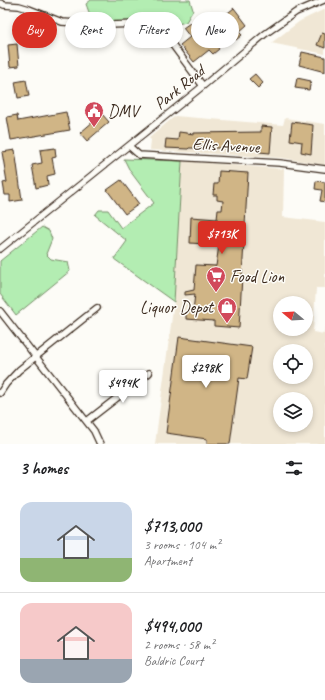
<!DOCTYPE html>
<meta charset="utf-8">
<style>
:root{--surface:#fff;--page:#f6f6f6;--text:#202124;--muted:#757577;--line:#e0e0e0;--accent:#d93025}
body{margin:0;font-family:Caveat,sans-serif;background:var(--page);color:var(--text);height:100vh;display:flex;flex-direction:column;font-size:15px;white-space:nowrap}
*{box-sizing:border-box;margin:0}
p{font-size:13px;color:var(--muted)}
.icon{flex:none;width:22px;height:22px;fill:none;stroke:currentColor;stroke-width:2;stroke-linecap:round;stroke-linejoin:round}
.map{position:relative;height:444px;overflow:hidden}
.panel{display:flex;flex-direction:column;background:var(--surface);flex:1}
.panel>*{flex:none}
.top-card{position:absolute;left:12px;top:12px;width:301px;height:36px;display:flex;gap:8px}
.needle{width:26px;rotate:288deg}
.tools{position:absolute;left:273px;top:296px;display:grid;gap:8px}
.tools a{display:grid;place-items:center;width:40px;height:40px;border-radius:50%;background:var(--surface);box-shadow:0 2px 6px #0003;font-size:20px}
.price{position:absolute;translate:-50% -34px;padding:0 9px;border-radius:4px;background:#fff;color:#222;font-size:13px;line-height:26px;filter:drop-shadow(0 1px 2px #0008)}
.price::after{content:'';position:absolute;left:50%;top:24px;width:12px;height:9px;margin-left:-6px;background:inherit;clip-path:polygon(0 0,100% 0,50% 100%)}
.price.active{background:var(--accent);color:#fff}
ul{padding:0;list-style:none}
li{display:flex;align-items:center;gap:12px;height:100px;padding:0 20px}
li+li{border-top:1px solid var(--line)}
li span{display:grid;place-items:center;flex:none;width:112px;height:80px;border-radius:12px;color:#555}
li>.icon{margin-inline-start:auto}
span .icon{width:48px;height:48px;fill:#fffc;stroke-width:1}
li b{font-size:17px}
h2{display:flex;justify-content:space-between;align-items:center;height:48px;padding:0 20px;font-size:17px}
.tag{padding:0 14px;border-radius:18px;background:var(--surface);box-shadow:0 2px 6px #0003;font-size:14px;line-height:36px}
.tag.active{background:var(--accent);color:#fff}
.map>svg:first-child{display:block}
.built{fill:#f0e7d5;fill-rule:evenodd}
.green{fill:#b3edb2;stroke:#778c68}
.building{fill:#d0b586;stroke:#3b2a1e}
.lines{fill:none;stroke-linecap:round;stroke-linejoin:round}
.street-casing{stroke:#3b2a1e;stroke-width:8}
.street{stroke:#fdfcf7;stroke-width:5.5}
.labels{text-anchor:middle;stroke-width:3;stroke-linejoin:round;paint-order:stroke}
.street-label{font-size:17px;fill:#3b2a1e;stroke:#fdfcf7}
.poi-label{font-size:17px;fill:#3b2a1e;stroke:#fdfcf7;text-anchor:start}
</style>
<div class="map">
<svg width="325" height="444" viewBox="0 0 325 444">
<rect width="100%" height="100%" fill="#fdfcf7"/>
<filter id="ink" filterUnits="userSpaceOnUse"><feTurbulence type="fractalNoise" baseFrequency=".025" numOctaves="2"/><feDisplacementMap in="SourceGraphic" scale="8" xChannelSelector="R" yChannelSelector="G"/><feConvolveMatrix kernelMatrix="1 2 1 2 8 2 1 2 1" color-interpolation-filters="sRGB"/></filter>
<g filter="url(#ink)">
<path class="built" d="M 325,9 L 325,54 L 271,43 L 300,21 Z
M 175,116 L 283,125 L 285,118 L 325,124 L 325,165 L 282,158 L 150,150 L 151,140 L 149,138 Z
M 182,161 L 284,169 L 283,217 L 325,222 L 325,288 L 316,288 L 313,332 L 324,334 L 325,325 L 325,444 L 155,444 L 174,302 ZM 280,303 L 306,303 L 306,329 L 280,329 ZM 280,351 L 306,351 L 306,377 L 280,377 ZM 280,399 L 306,399 L 306,425 L 280,425 Z"/>
<path class="green" d="M 91,0 L 190,0 L 193,10 L 186,22 L 169,26 L 108,25 L 102,20 L 90,15 L 86,4 Z
M 124,159 L 182,161 L 174,302 L 114,259 L 127,241 L 95,215 L 99,210 L 108,210 L 121,228 L 154,203 L 130,171 Z
M 42,227 L 49,231 L 52,239 L 46,254 L 51,259 L 68,262 L 70,271 L 16,315 L 0,294 L 0,261 Z"/>
<path class="building" d="M 234,8 L 247,25 L 239,32 L 242,35 L 236,40 L 229,32 L 232,30 L 226,23 L 228,21 L 224,16 Z
M 190,23 L 194,27 L 198,23 L 219,49 L 213,54 L 209,50 L 194,62 L 180,45 L 190,37 L 183,28 Z
M 322,33 L 325,34 L 325,48 L 317,45 Z
M 17,44 L 19,66 L 10,67 L 8,45 Z
M 302,52 L 325,57 L 325,72 L 299,65 Z
M 255,74 L 263,83 L 258,88 L 249,79 Z
M 297,78 L 311,81 L 309,90 L 295,88 Z
M 26,80 L 29,96 L 18,98 L 15,82 Z
M 66,112 L 70,130 L 11,140 L 7,117 L 17,115 L 18,121 Z
M 102,114 L 109,122 L 87,141 L 80,133 Z
M 292,122 L 313,125 L 311,154 L 301,152 L 302,142 L 290,140 Z
M 261,126 L 272,127 L 270,153 L 259,152 L 259,148 L 189,148 L 188,149 L 165,148 L 166,139 L 178,140 L 179,132 L 194,134 L 194,133 L 261,132 Z
M 55,148 L 56,157 L 52,158 L 55,174 L 47,176 L 48,185 L 36,188 L 32,165 L 42,163 L 40,150 Z
M 15,150 L 22,200 L 10,202 L 10,195 L 5,195 L 3,183 L 7,182 L 2,152 Z
M 219,171 L 248,173 L 239,328 L 214,326 L 214,321 L 186,319 L 186,312 L 193,311 L 195,294 L 185,295 L 185,292 L 194,290 L 196,265 L 216,266 L 219,245 L 190,243 L 191,217 L 217,219 L 218,210 L 222,210 L 223,201 L 217,200 L 217,195 L 213,195 L 214,184 L 218,184 Z
M 121,180 L 139,204 L 125,214 L 107,190 Z
M 316,181 L 325,182 L 325,202 L 320,201 L 322,190 L 315,189 Z
M 179,337 L 252,347 L 247,379 L 239,378 L 230,444 L 207,444 L 207,439 L 166,433 Z"/>
<g class="lines">
<g class="street-casing">
<path id="street" d="M 0,3 L 4,5 L 19,6 L 29,9 L 62,22 L 108,25 L 141,24 L 153,27 L 166,36 L 203,86
M 129,146 L 139,155 L 280,163 L 325,169
M 0,249 L 203,86 L 265,34 L 296,12 L 324,0
M 0,311 L 94,431 L 100,444
M 0,393 L 6,384 L 19,370 L 97,308
M 87,421 L 149,373"/>
</g>
<use href="#street" class="street"/>
</g>
</g>
<defs>
<g id="civic-pin" transform="scale(1)"><path d="M0 17L-7.5 6A9.5 9.5 0 1 1 7.5 6Z" fill="#d1495b" stroke="#fdfcf7"/><path d="M-.6-6.5H3V-4.5H.6V-3L4-1V1h2V6H-6V1h2V-1L-.6-3ZM-1.2 2.5V6h2.4V2.5Z" fill="#fff"/></g>
<g id="supermarket-pin" transform="scale(1)"><path d="M0 17L-7.5 6A9.5 9.5 0 1 1 7.5 6Z" fill="#d1495b" stroke="#fdfcf7"/><path d="M-6-5.5h2.5l.6 2H6L4.5 2H-2.5L-4.4-4H-6ZM-1.5 3.2a1.3 1.3 0 1 0 .1 0ZM3 3.2a1.3 1.3 0 1 0 .1 0Z" fill="#fff"/></g>
<g id="shop-pin" transform="scale(1)"><path d="M0 17L-7.5 6A9.5 9.5 0 1 1 7.5 6Z" fill="#d1495b" stroke="#fdfcf7"/><path d="M-5-2.5h2.3a2.7 3.5 0 0 1 5.4 0H5L5.5 6h-11ZM-1.5-2.5h3a1.5 2.3 0 0 0-3 0Z" fill="#fff"/></g>
</defs>
<g fill-rule="evenodd">
<use href="#civic-pin" x="94" y="111"/>
<use href="#supermarket-pin" x="216" y="276"/>
<use href="#shop-pin" x="227" y="307"/>
</g>
<g class="labels">
<g class="street-label">
<text transform="translate(179 87) rotate(-39)" y="6">Park Road</text>
<text transform="translate(226 145) rotate(3)" y="6">Ellis Avenue</text>
</g>
<g class="poi-label">
<text x="108" y="117">DMV</text>
<text x="230" y="282">Food Lion</text>
<text x="213" y="313" text-anchor="end">Liquor Depot</text>
</g>
</g>
</svg>
<div class="tools">
<a><svg class="needle" viewBox="-14 -14 28 28"><path d="M0-13l5 13h-10z" fill="#e53935"/><path d="M0 13l5-13h-10z" fill="#757577"/></svg></a>
<a><svg class="icon" aria-label="locate" viewBox="0 0 24 24"><circle cx="12" cy="12" r="6"/><path d="M12 2v4M12 18v4M2 12h4M18 12h4"/></svg></a>
<a><svg class="icon" aria-label="layers" viewBox="0 0 24 24"><path d="M12 4l9 5-9 5-9-5zM3 14l9 5 9-5"/></svg></a>
</div>
<b class="price active" style="left:222px;top:255px">$713K</b>
<b class="price" style="left:206px;top:389px">$298K</b>
<b class="price" style="left:123px;top:404px">$494K</b>
<div class="top-card">
<a class="tag active">Buy</a>
<a class="tag">Rent</a>
<a class="tag">Filters</a>
<a class="tag">New</a>
</div>
</div>
<section class="panel">
<h2>3 homes<svg class="icon" aria-label="filters" viewBox="0 0 24 24"><path d="M4 7h16M4 17h16"/><circle cx="9" cy="7" r="2"/><circle cx="15" cy="17" r="2"/></svg></h2>
<ul>
<li><span style="background:linear-gradient(#c9d6e8 70%,#8fb573 0)"><svg class="icon" aria-label="home" viewBox="0 0 24 24"><path d="M3 11l9-7 9 7M6 9v11h12V9"/></svg></span><div><b>$713,000</b><p>3 rooms · 104 m²</p><p>Apartment</p></div></li>
<li><span style="background:linear-gradient(#f6c9c9 70%,#9aa5b1 0)"><svg class="icon" aria-label="home" viewBox="0 0 24 24"><path d="M3 11l9-7 9 7M6 9v11h12V9"/></svg></span><div><b>$494,000</b><p>2 rooms · 58 m²</p><p>Baldric Court</p></div></li>
</ul>
</section>
